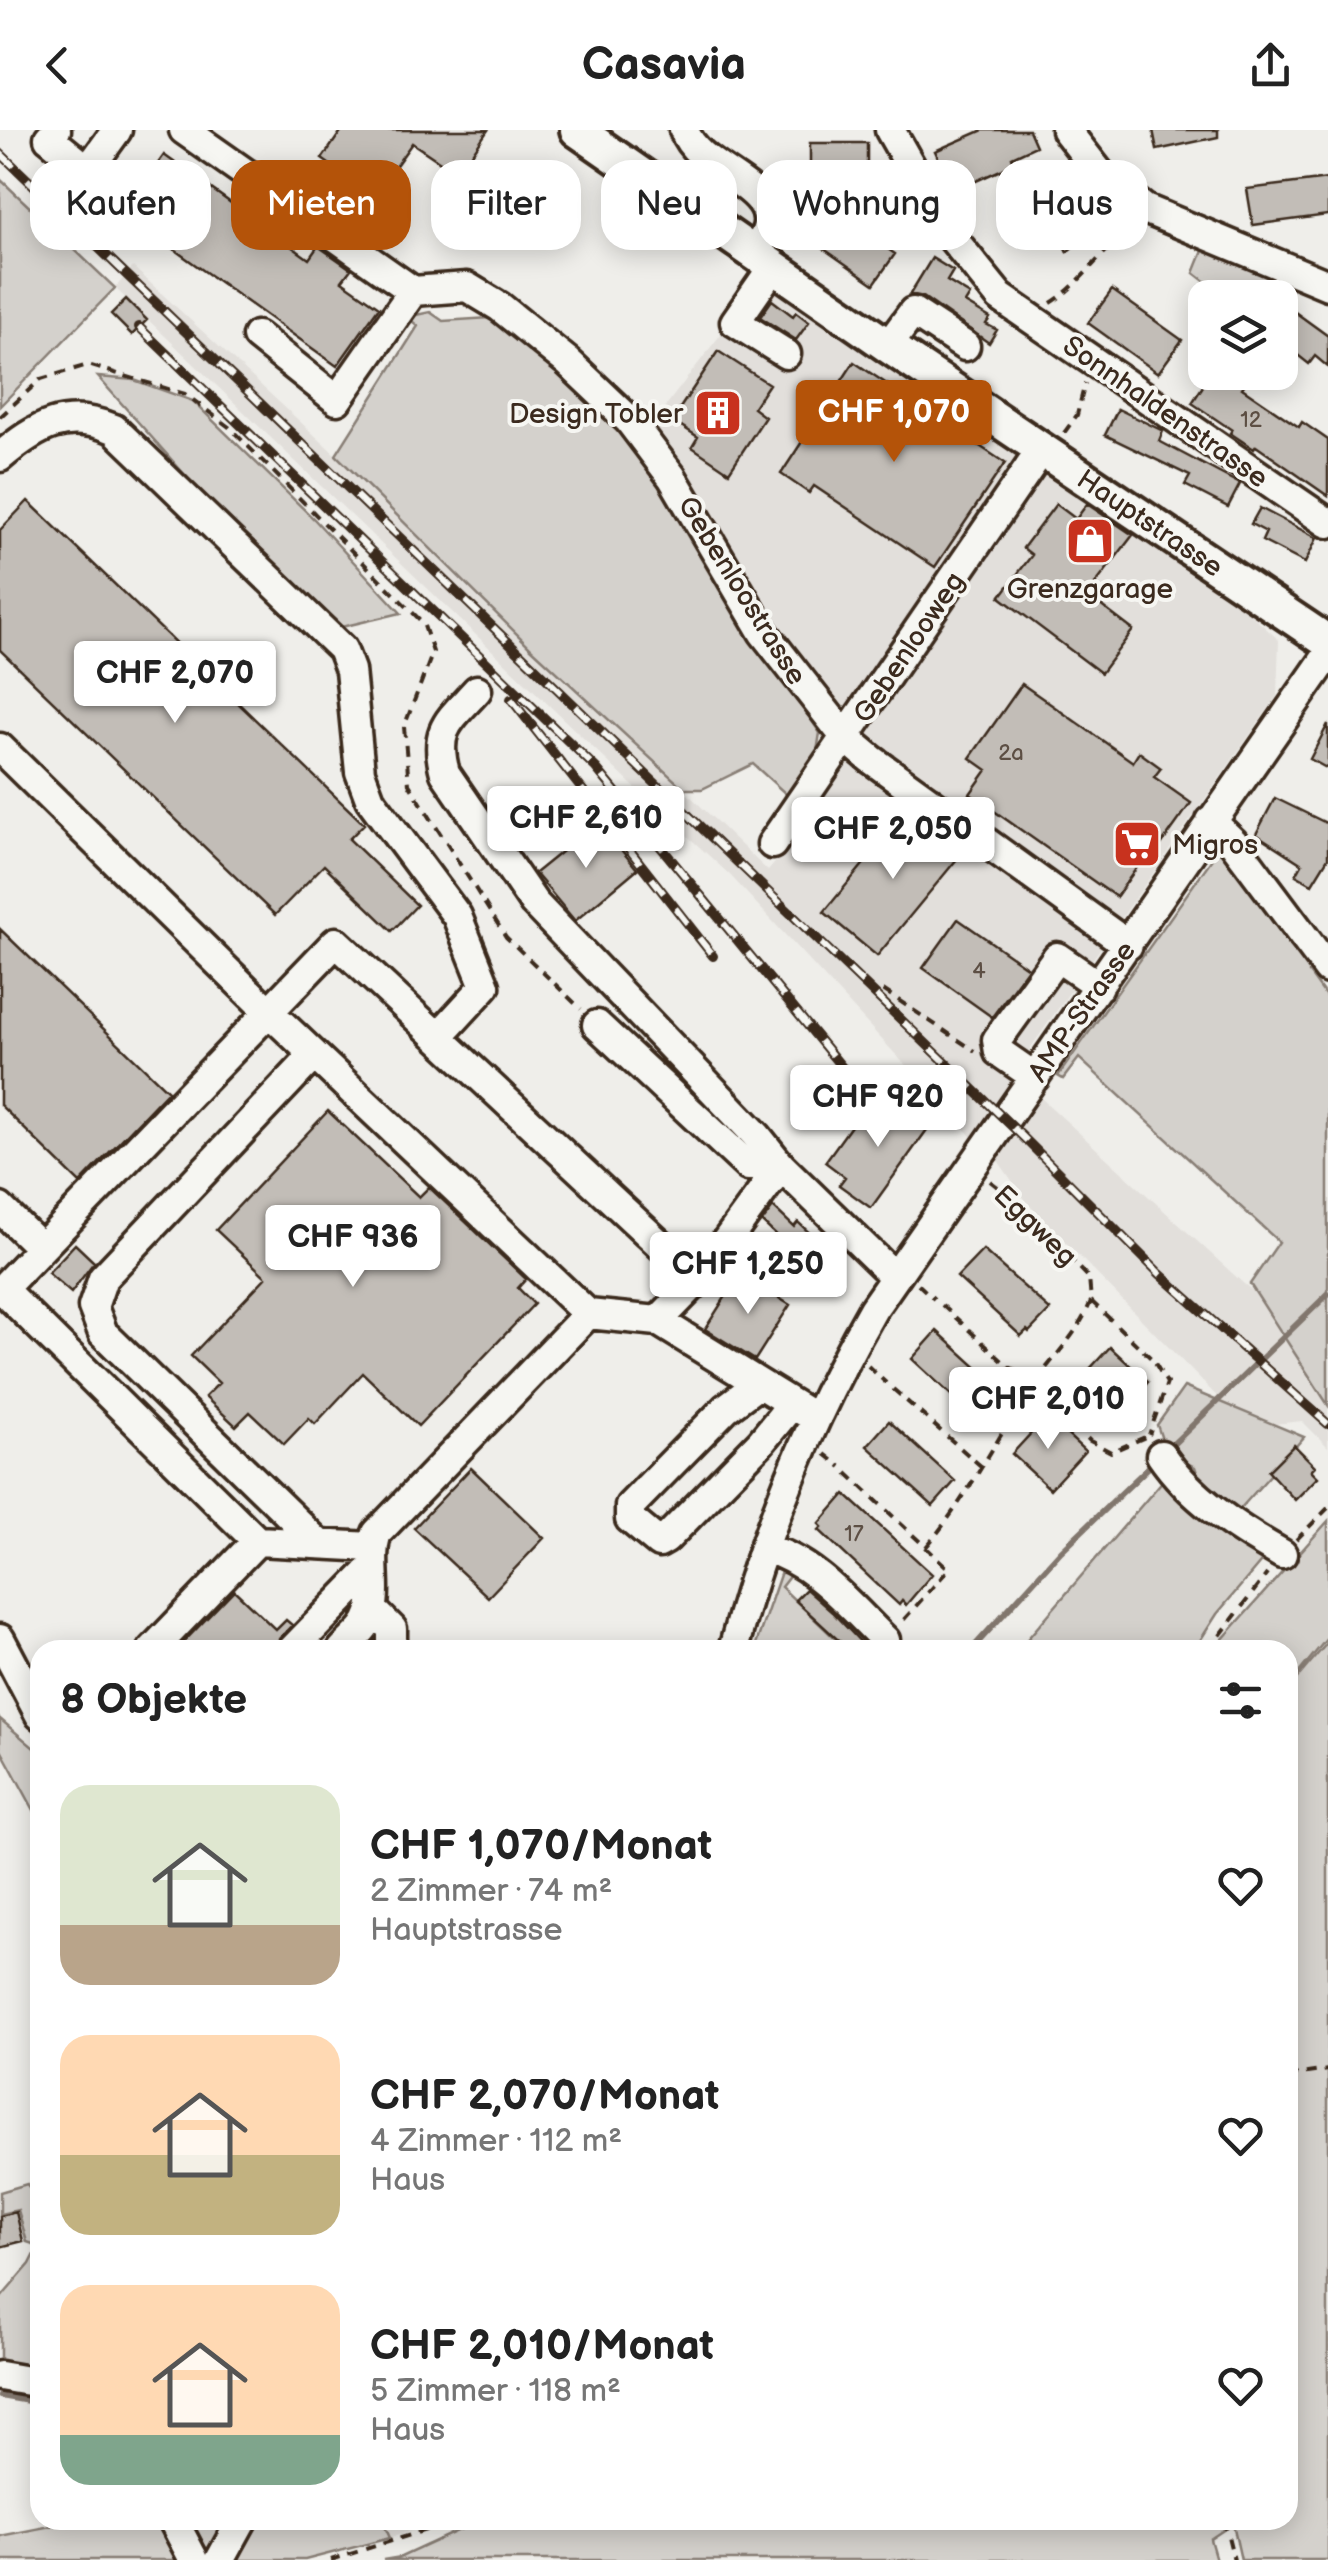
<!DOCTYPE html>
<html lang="de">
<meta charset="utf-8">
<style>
:root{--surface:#fff;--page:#f6f6f6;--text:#222;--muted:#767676;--accent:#b45309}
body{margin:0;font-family:"Balsamiq Sans",sans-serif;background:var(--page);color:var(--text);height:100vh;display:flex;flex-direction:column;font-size:38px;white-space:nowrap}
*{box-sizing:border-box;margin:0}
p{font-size:32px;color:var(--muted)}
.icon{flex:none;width:55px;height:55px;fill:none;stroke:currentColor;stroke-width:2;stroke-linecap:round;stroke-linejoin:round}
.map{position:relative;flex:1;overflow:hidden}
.sheet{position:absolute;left:30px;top:1510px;width:1268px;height:890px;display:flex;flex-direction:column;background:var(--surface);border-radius:30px;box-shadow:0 5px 25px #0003}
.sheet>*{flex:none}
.banner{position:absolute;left:30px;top:30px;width:1270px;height:90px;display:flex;gap:20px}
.fabs{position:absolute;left:1188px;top:150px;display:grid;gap:20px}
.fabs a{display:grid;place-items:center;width:110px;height:110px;border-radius:20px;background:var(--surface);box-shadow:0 5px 25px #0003;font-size:50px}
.price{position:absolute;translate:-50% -85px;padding:0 22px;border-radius:10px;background:#fff;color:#222;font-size:32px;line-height:65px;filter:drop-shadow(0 2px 5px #0008)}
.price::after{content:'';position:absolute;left:50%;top:60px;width:30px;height:22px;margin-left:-15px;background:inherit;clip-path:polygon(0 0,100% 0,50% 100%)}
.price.active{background:var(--accent);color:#fff}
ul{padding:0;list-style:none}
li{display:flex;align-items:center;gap:30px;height:250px;padding:0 30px}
li span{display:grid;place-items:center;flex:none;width:280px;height:200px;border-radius:30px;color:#555}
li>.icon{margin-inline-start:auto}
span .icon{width:120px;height:120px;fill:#fffc;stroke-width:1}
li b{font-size:42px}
h2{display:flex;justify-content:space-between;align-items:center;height:120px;padding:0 30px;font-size:42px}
.tag{padding:0 35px;border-radius:30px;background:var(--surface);box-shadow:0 5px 25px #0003;font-size:35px;line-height:90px}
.tag.active{background:var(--accent);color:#fff}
header{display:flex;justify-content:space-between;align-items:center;height:130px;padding:0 30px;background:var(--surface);font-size:45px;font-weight:600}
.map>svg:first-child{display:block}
.built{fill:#e2dfdb}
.green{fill:#d4d1cc;stroke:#887e75;stroke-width:2.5}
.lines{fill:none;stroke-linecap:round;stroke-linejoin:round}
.stream{stroke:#81766d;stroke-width:6}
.building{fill:#c2bdb7;stroke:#3b2a1e;stroke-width:2.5}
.minor-casing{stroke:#3b2a1e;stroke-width:35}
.major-casing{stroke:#3b2a1e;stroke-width:40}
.path{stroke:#3b2a1e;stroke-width:4;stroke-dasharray:10 8;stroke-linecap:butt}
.minor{stroke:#f6f6f2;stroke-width:28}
.major{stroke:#f6f6f2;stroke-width:32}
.rail-casing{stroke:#3b2a1e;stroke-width:10}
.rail{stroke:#f6f6f2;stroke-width:6;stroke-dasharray:19;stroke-linecap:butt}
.labels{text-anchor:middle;stroke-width:8;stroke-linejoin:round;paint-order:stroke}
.number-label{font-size:22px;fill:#5d4f44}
.street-label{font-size:28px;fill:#3b2a1e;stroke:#f6f6f2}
.poi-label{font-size:28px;fill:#3b2a1e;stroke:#f6f6f2;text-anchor:end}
</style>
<header><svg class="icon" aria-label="back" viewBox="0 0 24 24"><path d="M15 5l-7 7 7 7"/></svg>Casavia<svg class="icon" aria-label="share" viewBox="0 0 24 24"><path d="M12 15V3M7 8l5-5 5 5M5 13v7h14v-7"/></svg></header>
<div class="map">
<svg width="1328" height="2430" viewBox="0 0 1328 2430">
<rect width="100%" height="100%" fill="#efeeea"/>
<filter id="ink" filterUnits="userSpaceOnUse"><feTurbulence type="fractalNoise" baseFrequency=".01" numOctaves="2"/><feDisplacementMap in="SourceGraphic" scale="20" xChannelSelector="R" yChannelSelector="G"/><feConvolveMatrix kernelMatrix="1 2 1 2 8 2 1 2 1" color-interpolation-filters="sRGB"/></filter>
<g filter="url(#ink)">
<path class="built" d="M 133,137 L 336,325 L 768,741 L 799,704 L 792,698 L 833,608 L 651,295 L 764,148 L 974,295 L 1230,466 L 1279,510 L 1277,566 L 1011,946 L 1041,968 L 1244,1154 L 1291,1190 L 1328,1275 L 1328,1317 L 1302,1291 L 1247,1297 L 1029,1075 L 999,1032 L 970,1005 L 730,745 L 631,654 L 115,158 Z
M 382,2390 L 443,2390 L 390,2408 Z"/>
<path class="green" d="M 0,49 L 115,158 L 0,276 Z
M 1209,106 L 1294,153 L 1273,167 L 1225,167 L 1194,143 Z
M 430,182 L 443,191 L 490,188 C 528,220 573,251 606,288 C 691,383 749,497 820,603 L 814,640 L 787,665 L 753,634 L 702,659 L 684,659 L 531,518 L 336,325 L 418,196 L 407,187 Z
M 98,247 L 134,250 L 193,271 L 314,389 L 401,483 L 324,501 Z
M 1221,716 L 1236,729 L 1233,737 L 1290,816 L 1312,839 L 1309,843 L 1328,869 L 1328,1275 L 1250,1154 L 1279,1112 L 1079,928 L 1063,949 L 1058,946 Z
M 1184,1257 L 1304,1307 L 1232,1388 L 1208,1375 L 1195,1337 L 1167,1324 L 1157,1295 Z
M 1171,1341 L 1271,1420 L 1217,1484 L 1194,1520 L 1018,1520 Z
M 1328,1391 L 1328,1507 L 1288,1556 L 1288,1520 L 1213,1520 Z
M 783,1436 L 795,1439 L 781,1457 L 847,1520 L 754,1520 Z
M 1328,1512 L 1328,2430 L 1241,2430 L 1232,2390 L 1288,2390 L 1288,1559 Z
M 0,1589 L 40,1623 L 40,1691 L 0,1618 Z
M 27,2054 L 40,2074 L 39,2116 L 27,2112 L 18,2080 L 0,2084 L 0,2062 Z
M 38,2118 L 40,2244 L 0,2240 L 0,2169 L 30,2134 Z
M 50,2390 L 162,2390 L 182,2430 L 0,2430 L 0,2406 L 51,2396 Z
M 178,2390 L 227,2390 L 209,2420 L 201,2420 Z
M 254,2390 L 382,2390 L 390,2408 L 305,2430 L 232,2430 Z
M 481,2390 L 1219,2390 L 1225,2399 L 1210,2409 L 1216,2430 L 383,2430 L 401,2427 Z"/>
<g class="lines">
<path class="stream" d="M 1167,1320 L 1328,1164
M 971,1520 L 1061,1421 L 1154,1332
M 0,2266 L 40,2273"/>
</g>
<path class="building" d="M 342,0 L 488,0 L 458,44 L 412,13 L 374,66 L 322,29 Z
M 983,0 L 1029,0 L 1036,16 L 1012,27 L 1014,34 L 947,64 L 938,46 L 945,43 L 935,21 Z
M 1153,0 L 1218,0 L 1218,7 L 1157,20 Z
M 810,13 L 867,13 L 867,46 L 810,46 Z
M 164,25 L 309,129 L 318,116 L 351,139 L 342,151 L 379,177 L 337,236 L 123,83 Z
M 1328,49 L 1328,85 L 1253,95 L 1247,59 Z
M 1086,56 L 1094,71 L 1089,73 L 1098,95 L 1067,122 L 1059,104 L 1032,116 L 1020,86 Z
M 818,70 L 895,124 L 874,154 L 797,100 Z
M 932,128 L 953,141 L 947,151 L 970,165 L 965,173 L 990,188 L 986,194 L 997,200 L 989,213 L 923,167 L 910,164 Z
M 1112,160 L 1182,210 L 1158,243 L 1088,193 Z
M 126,169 L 147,190 L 132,205 L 111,184 Z
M 772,170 L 793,186 L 796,182 L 809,192 L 796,210 L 760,187 Z
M 1288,177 L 1328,206 L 1328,237 L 1315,226 L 1309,234 L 1280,211 L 1280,186 Z
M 718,221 L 769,254 L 753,278 L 765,287 L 729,342 L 692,317 L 698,307 L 672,290 Z
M 854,232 L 1005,333 L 935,437 L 814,356 L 809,363 L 781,344 Z
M 1212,242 L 1226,242 L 1244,255 L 1242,258 L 1299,297 L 1302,292 L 1328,310 L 1328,366 L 1256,316 L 1254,319 L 1230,303 L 1232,300 L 1192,273 Z
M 1118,279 L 1163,301 L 1159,311 L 1240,354 L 1228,377 L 1185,355 L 1190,346 L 1105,305 Z
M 28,371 L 364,694 L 349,709 L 417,775 L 392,801 L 324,735 L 275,785 L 0,520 L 0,400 Z
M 1056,374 L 1076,389 L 1087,374 L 1133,405 L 1087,465 L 1133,500 L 1101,543 L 1000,467 L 1032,425 L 1023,418 Z
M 1260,378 L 1317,408 L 1305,433 L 1262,411 L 1266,402 L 1251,394 Z
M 1022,554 L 1133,632 L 1139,622 L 1161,638 L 1154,647 L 1191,673 L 1156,722 L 1150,719 L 1116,767 L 970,664 L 987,640 L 970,628 Z
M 1328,594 L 1328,639 L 1310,629 Z
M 1275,668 L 1328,694 L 1328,728 L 1312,754 L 1296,745 L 1302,734 L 1256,704 Z
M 909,679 L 962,723 L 877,826 L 824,782 Z
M 598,692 L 637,739 L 575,791 L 535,743 Z
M 958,789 L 1028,838 L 992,887 L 923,838 Z
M 0,799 L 168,961 L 80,1053 L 0,975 Z
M 900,966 L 934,990 L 871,1078 L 839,1055 L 845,1047 L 825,1032 L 861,982 L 880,995 Z
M 328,981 L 419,1067 L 429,1057 L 526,1149 L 518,1158 L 534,1174 L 418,1296 L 363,1243 L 315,1294 L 309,1288 L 284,1314 L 250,1282 L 236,1296 L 205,1267 L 219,1253 L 191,1226 L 266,1147 L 216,1100 Z
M 773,1077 L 794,1097 L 798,1092 L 818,1111 L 802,1128 L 805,1131 L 794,1142 L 771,1120 L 781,1110 L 762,1092 Z
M 75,1114 L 94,1132 L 71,1163 L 48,1143 Z
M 983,1120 L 1050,1180 L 1029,1202 L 1027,1200 L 1021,1206 L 957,1147 Z
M 740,1144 L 790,1175 L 755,1230 L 705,1199 Z
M 937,1201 L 1005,1263 L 985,1285 L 982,1282 L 976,1288 L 912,1229 Z
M 1110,1217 L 1148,1252 L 1113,1290 L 1075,1255 Z
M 1047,1286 L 1085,1321 L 1050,1359 L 1012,1324 Z
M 889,1291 L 955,1351 L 933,1376 L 867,1316 Z
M 1294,1315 L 1315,1336 L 1311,1340 L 1318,1347 L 1295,1370 L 1268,1341 Z
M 471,1338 L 544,1408 L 488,1467 L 414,1398 Z
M 845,1364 L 932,1444 L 906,1475 L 902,1471 L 899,1475 L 819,1400 L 822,1397 L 819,1394 Z
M 806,1459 L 832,1482 L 868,1520 L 849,1520 L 795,1470 Z
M 234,1460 L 276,1500 L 286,1490 L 292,1495 L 279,1509 L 275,1520 L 183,1520 L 179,1517 Z
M 16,2082 L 23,2111 L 0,2117 L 0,2086 Z"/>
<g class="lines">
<g class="minor-casing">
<path id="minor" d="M 56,0 L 49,8 L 88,40 L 117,0
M 184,0 L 413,161 L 337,270 L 257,206
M 684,0 C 701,49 807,59 753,123
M 890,0 L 949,104 L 1000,167 L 1328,393
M 1066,0 L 1101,45 L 1145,79 L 1328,155
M 773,137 L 735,192 L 786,224
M 413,161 L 467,157 L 500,177 L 568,232 L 629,290 L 672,347 L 763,502 L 846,608 L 871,629 L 1128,815
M 888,216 L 913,182 L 965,216
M 0,327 C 37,296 66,279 114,299 L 342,519 L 350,540 L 360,642 L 370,669 L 457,786 L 485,856 L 439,906
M 477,560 C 449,591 433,599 445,643 L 534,773 L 757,1006 L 781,1036 L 698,1150
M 0,618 L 269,882 L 588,1184 L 658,1191 L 815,1288
M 1211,691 L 1233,712 L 1328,839
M 772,714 L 1042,319
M 597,895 L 748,1036 L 781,1036 L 895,1147
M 314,925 L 103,1148 L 93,1177 L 103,1203 L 319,1414
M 1035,947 L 999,922 L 997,910 L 1057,827 L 1099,856
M 0,1078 L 40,1117
M 757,1255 L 726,1278 L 630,1376 L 630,1389 L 659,1413 L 666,1409 L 761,1312 L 792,1274
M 1161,1325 C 1190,1368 1238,1399 1282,1424
M 372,1417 L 257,1411 L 2,1159 L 336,812 L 698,1150 L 658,1191
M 764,1418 C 814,1431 849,1475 885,1510
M 373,1480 L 392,1499 L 392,1520
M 0,1509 L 40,1585
M 152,1520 L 257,1411
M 292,1520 L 373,1437
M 342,1520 C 349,1512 358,1505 364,1497 C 384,1470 366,1433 377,1403 L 588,1184
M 733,1520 C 764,1400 811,1287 873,1179 L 1328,525
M 0,2246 L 40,2253
M 173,2390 L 194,2430
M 220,2430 L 242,2390"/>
</g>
<g class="major-casing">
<g id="major">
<path id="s1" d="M 577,0 L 888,216 L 1328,512"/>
</g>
</g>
<path class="path" d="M 1051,173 C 1082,154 1101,119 1132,100
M 0,287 L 41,249 L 88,235 L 185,264 L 229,297 L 423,493 L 433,522 L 404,597 L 409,654 L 506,807 L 581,879
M 1064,303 L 1077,285 L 1085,253
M 883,860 L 975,921
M 990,1051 L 1016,1071 L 1089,1148 L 1091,1171 L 1153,1230 L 1167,1253 L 1149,1305
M 918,1154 L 934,1169
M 942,1175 L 1009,1237 L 1024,1244 L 1090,1311 L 1111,1322 L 1145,1307
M 868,1236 L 886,1253
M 893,1259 L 983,1338
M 825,1324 L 841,1337
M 847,1343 L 949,1439 L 899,1495
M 1296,1410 L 1328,1378
M 926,1417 C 970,1365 995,1309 1034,1254 C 1054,1226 1078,1204 1091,1171
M 1209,1520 L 1267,1444
M 1288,1946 L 1328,1940
M 1224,2390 L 1234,2430
M 331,2430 L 458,2390"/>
<use href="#minor" class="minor"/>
<use href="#major" class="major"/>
<g class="rail-casing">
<path id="rail" d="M 0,23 L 1021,1005 L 1160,1144 L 1328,1294
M 139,197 L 596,638 L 859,958
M 511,569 L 713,826"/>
</g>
<use href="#rail" class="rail"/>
</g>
</g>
<defs>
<g id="building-square" transform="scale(2.5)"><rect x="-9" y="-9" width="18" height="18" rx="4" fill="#c8321e" stroke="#f6f6f2"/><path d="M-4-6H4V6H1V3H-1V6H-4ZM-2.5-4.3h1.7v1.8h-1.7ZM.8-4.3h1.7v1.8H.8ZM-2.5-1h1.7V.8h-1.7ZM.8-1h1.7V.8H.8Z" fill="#fff"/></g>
<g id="shop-square" transform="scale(2.5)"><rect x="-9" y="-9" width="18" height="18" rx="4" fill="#c8321e" stroke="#f6f6f2"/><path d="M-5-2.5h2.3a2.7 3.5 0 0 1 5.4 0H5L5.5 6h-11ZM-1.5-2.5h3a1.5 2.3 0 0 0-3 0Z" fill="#fff"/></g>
<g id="supermarket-square" transform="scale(2.5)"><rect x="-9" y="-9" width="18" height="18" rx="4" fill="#c8321e" stroke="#f6f6f2"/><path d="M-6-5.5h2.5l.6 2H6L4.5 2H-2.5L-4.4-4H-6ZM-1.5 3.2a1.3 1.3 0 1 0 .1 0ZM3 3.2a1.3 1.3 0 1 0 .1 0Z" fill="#fff"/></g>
</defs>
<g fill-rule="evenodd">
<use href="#building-square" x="718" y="283"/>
<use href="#shop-square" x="1090" y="411"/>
<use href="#supermarket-square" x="1137" y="714"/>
</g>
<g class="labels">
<g class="number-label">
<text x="1251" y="297">12</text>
<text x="1011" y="630">2a</text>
<text x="979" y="848">4</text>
<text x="854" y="1411">17</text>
</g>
<g class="street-label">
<text transform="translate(1166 281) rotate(35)" y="10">Sonnhaldenstrasse</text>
<text dy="10" stroke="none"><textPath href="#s1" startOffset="695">Hauptstrasse</textPath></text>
<text transform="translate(743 460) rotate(58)" y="10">Gebenloostrasse</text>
<text transform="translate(908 517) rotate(-56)" y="10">Gebenlooweg</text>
<text transform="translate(1081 881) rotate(-55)" y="10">AMP-Strasse</text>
<text transform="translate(1036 1095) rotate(44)" y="10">Eggweg</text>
</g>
<g class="poi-label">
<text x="683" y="293">Design Tobler</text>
<text x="1090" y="468" text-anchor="middle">Grenzgarage</text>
<text x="1172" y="724" text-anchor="start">Migros</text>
</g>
</g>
</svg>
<div class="fabs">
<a><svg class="icon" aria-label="layers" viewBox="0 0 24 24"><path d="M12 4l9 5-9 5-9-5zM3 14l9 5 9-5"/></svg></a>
</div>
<b class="price active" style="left:894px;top:335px">CHF 1,070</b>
<b class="price" style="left:175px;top:596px">CHF 2,070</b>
<b class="price" style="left:586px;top:741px">CHF 2,610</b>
<b class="price" style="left:893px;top:752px">CHF 2,050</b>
<b class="price" style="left:878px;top:1020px">CHF 920</b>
<b class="price" style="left:353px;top:1160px">CHF 936</b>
<b class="price" style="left:748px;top:1187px">CHF 1,250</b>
<b class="price" style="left:1048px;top:1322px">CHF 2,010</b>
<div class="banner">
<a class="tag">Kaufen</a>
<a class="tag active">Mieten</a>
<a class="tag">Filter</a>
<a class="tag">Neu</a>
<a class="tag">Wohnung</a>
<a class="tag">Haus</a>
</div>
<section class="sheet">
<h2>8 Objekte<svg class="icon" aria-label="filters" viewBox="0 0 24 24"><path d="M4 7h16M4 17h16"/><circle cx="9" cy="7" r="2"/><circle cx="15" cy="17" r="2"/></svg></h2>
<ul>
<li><span style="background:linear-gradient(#dfe7d0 70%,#b9a48a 0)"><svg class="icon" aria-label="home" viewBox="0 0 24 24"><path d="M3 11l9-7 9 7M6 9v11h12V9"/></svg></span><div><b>CHF 1,070/Monat</b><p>2 Zimmer · 74 m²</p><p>Hauptstrasse</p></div><svg class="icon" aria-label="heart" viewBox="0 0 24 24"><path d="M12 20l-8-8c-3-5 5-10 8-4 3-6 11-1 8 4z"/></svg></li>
<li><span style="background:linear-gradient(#ffd9b3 60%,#c2b280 0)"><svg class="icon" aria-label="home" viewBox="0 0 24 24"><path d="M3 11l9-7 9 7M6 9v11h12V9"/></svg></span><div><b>CHF 2,070/Monat</b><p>4 Zimmer · 112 m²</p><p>Haus</p></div><svg class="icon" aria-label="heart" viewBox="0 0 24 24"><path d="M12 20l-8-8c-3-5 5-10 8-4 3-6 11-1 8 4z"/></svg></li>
<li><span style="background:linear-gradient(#ffd9b3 75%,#7fa58c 0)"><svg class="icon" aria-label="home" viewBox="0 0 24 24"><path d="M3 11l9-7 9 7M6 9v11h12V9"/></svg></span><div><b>CHF 2,010/Monat</b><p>5 Zimmer · 118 m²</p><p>Haus</p></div><svg class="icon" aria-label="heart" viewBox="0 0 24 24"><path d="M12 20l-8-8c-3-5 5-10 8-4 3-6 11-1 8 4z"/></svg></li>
</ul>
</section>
</div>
